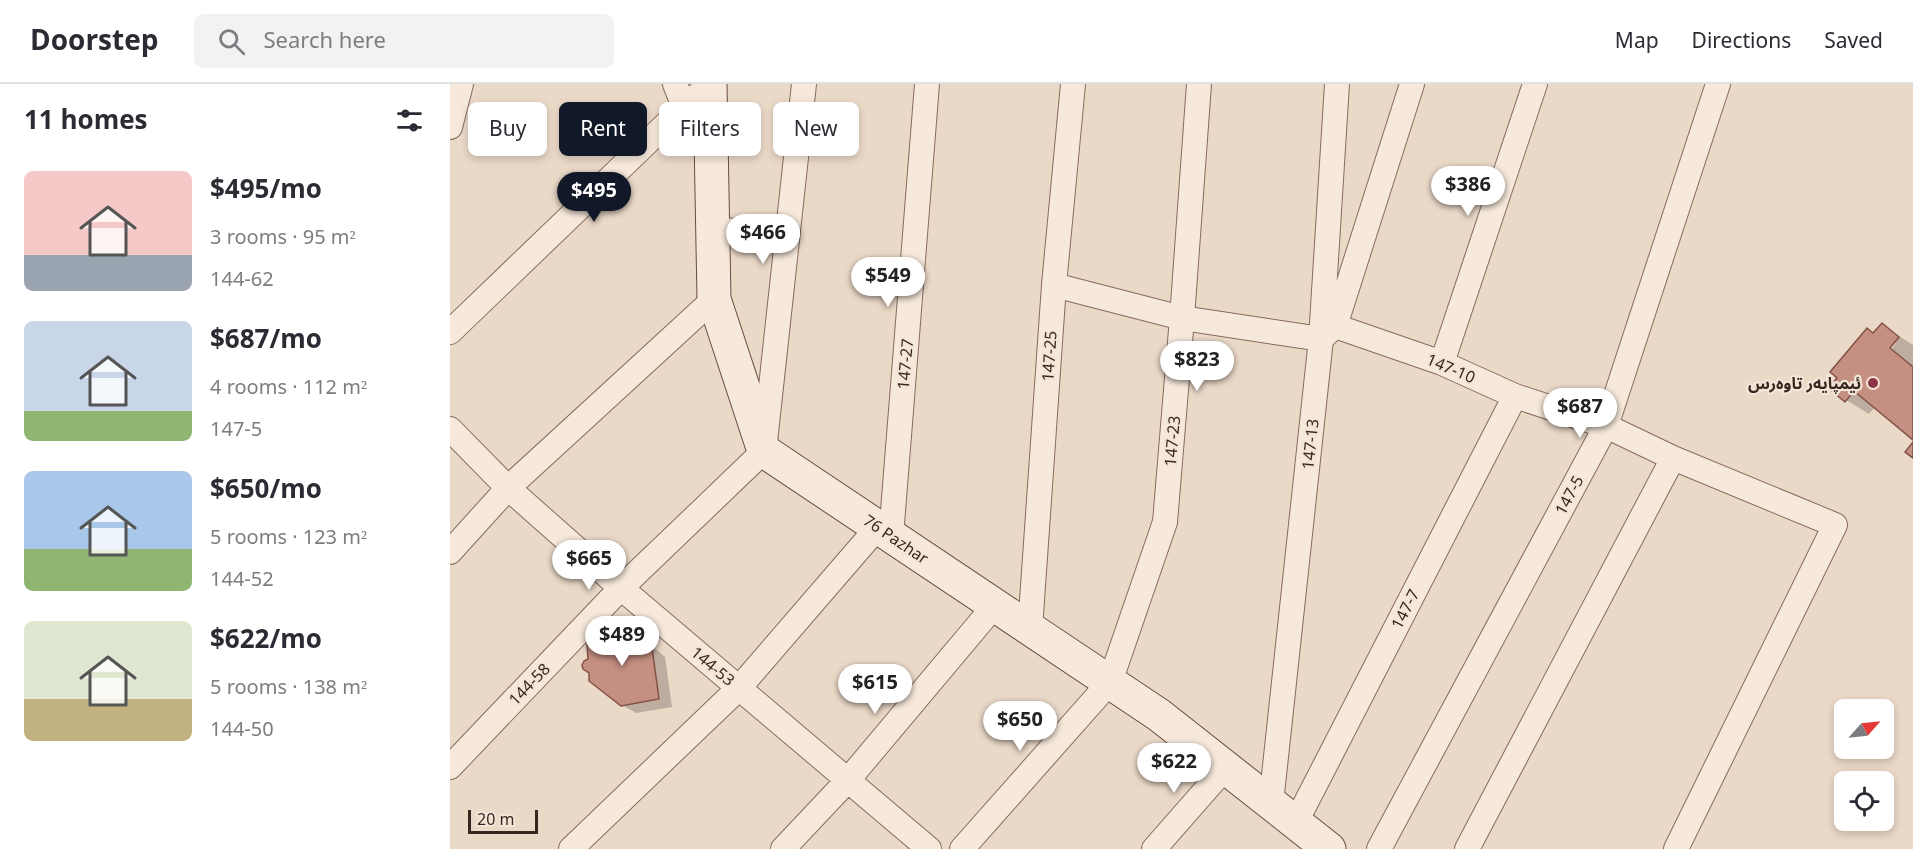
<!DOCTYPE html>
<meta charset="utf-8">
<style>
:root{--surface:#fff;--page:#f2f2f3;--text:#2b2b33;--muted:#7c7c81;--line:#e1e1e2;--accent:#111827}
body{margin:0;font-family:Georgia,"Noto Sans Arabic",serif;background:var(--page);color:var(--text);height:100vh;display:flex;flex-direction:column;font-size:22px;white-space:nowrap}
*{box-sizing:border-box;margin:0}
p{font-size:20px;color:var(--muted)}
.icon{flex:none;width:33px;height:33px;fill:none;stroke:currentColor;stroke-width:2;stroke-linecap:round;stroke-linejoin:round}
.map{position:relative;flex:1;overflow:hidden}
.drawer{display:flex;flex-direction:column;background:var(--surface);width:450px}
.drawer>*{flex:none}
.top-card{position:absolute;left:18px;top:18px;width:570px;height:54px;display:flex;gap:12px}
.needle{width:39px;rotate:63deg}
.controls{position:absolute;left:1384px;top:615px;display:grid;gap:12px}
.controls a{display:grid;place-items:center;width:60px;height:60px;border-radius:9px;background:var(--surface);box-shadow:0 3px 9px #0003;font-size:30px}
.scale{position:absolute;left:18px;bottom:15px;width:70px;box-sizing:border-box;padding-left:6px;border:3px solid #372721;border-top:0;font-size:16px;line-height:21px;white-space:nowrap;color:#372721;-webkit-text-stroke:4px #f3e5d7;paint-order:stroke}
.price{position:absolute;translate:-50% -51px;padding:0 14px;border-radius:21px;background:#fff;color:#222;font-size:20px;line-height:39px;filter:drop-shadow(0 2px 3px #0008)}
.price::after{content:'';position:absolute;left:50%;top:36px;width:18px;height:14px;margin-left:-9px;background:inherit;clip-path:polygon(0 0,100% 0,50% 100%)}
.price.selected{background:var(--accent);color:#fff}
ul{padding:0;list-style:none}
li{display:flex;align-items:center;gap:18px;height:150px;padding:0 24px}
li span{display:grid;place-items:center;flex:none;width:168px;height:120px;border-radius:9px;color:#555}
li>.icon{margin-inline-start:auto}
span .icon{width:72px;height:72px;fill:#fffc;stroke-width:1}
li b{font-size:26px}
h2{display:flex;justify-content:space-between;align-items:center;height:72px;padding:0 24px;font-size:26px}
.chip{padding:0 21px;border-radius:9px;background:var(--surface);box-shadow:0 3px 9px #0003;font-size:21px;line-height:54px}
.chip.selected{background:var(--accent);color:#fff}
header{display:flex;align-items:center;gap:36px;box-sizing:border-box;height:84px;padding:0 30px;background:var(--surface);border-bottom:2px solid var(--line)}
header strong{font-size:28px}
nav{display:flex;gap:33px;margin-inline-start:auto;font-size:21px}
.search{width:420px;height:54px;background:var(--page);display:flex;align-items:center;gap:15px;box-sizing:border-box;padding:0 21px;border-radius:9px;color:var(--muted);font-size:22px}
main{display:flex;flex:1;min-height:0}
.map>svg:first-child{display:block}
.shadow{fill:#0003;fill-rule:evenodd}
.building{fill:#c58f81;stroke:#825246;stroke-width:1.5}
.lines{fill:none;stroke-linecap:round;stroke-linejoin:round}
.street-casing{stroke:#856b5e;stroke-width:26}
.secondary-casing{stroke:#674c42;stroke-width:35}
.street{stroke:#f6e8da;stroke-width:24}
.secondary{stroke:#f6e8da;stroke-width:33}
.poi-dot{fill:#8e3447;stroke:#f3e5d7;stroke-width:2}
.labels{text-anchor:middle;stroke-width:4.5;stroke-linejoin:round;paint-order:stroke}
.street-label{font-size:16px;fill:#372721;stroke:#f3e5d7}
.poi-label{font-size:16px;font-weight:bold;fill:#372721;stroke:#f3e5d7;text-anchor:end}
</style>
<header>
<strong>Doorstep</strong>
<div class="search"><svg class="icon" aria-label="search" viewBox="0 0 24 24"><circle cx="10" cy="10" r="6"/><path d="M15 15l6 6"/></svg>Search here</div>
<nav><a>Map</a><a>Directions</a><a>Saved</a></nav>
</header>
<main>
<section class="drawer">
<h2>11 homes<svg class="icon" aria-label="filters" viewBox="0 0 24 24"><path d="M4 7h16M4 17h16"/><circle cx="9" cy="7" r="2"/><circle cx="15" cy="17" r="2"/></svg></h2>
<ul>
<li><span style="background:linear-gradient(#f6c9c9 70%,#9aa5b1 0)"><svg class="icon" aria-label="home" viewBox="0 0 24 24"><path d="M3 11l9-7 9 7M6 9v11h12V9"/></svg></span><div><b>$495/mo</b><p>3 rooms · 95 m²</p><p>144-62</p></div></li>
<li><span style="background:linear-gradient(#c9d6e8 75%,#8fb573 0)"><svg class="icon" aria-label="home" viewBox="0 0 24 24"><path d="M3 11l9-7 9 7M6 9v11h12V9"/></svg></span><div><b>$687/mo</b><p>4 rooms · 112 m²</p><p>147-5</p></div></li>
<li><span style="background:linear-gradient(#a9c7e8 65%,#8fb573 0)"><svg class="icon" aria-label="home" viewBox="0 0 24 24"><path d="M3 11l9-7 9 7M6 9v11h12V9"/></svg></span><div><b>$650/mo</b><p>5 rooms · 123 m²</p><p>144-52</p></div></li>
<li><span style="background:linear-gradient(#dfe7d0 65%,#c2b280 0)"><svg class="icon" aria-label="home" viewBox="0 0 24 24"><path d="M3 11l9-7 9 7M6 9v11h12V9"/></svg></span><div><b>$622/mo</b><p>5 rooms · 138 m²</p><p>144-50</p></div></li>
</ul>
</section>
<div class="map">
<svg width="1463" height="765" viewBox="0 0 1463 765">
<rect width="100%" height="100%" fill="#ebd9c8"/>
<path class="shadow" d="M 1432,241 L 1463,261 L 1463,354 L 1425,323 L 1419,330 L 1396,316 L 1424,250 ZM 1442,259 L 1446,259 L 1437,271 Z
M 179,545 L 193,554 L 215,573 L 222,623 L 186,629 L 172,621 Z"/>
<path class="building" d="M 1432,239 L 1449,253 L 1440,264 L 1463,283 L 1463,356 L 1404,307 L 1395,318 L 1378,304 L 1387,294 L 1380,288 L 1417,244 L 1423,249 Z
M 1463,358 L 1463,374 L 1455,368 Z
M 179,544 L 202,564 L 209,615 L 171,622 L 139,597 L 139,589 L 133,585 L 132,581 L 134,577 L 138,575 L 137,560 L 153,549 Z"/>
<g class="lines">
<g class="street-casing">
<path id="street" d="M 225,0 L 234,23
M 0,43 L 11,0
M 262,147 L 338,145
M 604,201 L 732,234 L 871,255 L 885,242 L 962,0
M 885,242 L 992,279 L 1065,312 L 1156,342 L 1223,374 L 1385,441 L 1226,765
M 0,248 L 234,23 L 260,0
M 992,279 L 1085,0
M 0,345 L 58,404 L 171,504 L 479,765
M 441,452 L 477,0
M 0,468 L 58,404 L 264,215
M 580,545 L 604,201 L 623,0
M 0,683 L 171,504 L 314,367 L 354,0
M 821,719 L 871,255 L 887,0
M 846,738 L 1065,312
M 121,765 L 289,604 L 428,443
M 333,765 L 398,696 L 545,521
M 512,765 L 660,598 L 715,438 L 732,234 L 749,0
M 704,765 L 775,684
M 929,765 L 1156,342 L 1268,0
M 1017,765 L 1223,374"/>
</g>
<g class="secondary-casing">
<path id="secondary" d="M 260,0 L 264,215 L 314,367 L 709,631 L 879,765"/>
</g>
<use href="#street" class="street"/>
<use href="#secondary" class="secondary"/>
</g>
<circle class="poi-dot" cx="1423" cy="299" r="6"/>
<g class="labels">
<g class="street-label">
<text transform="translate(599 272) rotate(-86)" y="6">147-25</text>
<text transform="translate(455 280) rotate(-85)" y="6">147-27</text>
<text transform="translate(1001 284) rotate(23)" y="6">147-10</text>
<text transform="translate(722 357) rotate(-85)" y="6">147-23</text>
<text transform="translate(860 360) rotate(-84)" y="6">147-13</text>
<text transform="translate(1119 411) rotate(-62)" y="6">147-5</text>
<text transform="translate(446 455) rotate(34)" y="6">76 Pazhar</text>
<text transform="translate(955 525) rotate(-63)" y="6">147-7</text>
<text transform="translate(263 582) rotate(40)" y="6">144-53</text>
<text transform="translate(79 600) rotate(-46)" y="6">144-58</text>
</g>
<g class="poi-label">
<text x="1411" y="305">ئیمپایەر تاوەرس</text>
</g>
</g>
</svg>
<div class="controls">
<a><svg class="needle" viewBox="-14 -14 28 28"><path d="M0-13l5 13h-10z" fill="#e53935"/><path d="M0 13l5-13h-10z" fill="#7c7c81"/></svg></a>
<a><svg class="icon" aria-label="locate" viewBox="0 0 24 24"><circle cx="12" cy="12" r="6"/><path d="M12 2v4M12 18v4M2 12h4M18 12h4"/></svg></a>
</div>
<div class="scale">20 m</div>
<b class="price" style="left:1018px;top:133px">$386</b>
<b class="price selected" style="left:144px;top:139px">$495</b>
<b class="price" style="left:313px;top:181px">$466</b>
<b class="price" style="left:438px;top:224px">$549</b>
<b class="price" style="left:747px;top:308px">$823</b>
<b class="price" style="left:1130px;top:355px">$687</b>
<b class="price" style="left:139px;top:507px">$665</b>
<b class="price" style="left:172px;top:583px">$489</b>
<b class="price" style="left:425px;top:631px">$615</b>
<b class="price" style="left:570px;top:668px">$650</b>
<b class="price" style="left:724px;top:710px">$622</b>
<div class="top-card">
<a class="chip">Buy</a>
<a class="chip selected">Rent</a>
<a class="chip">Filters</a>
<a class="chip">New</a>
</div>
</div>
</main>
